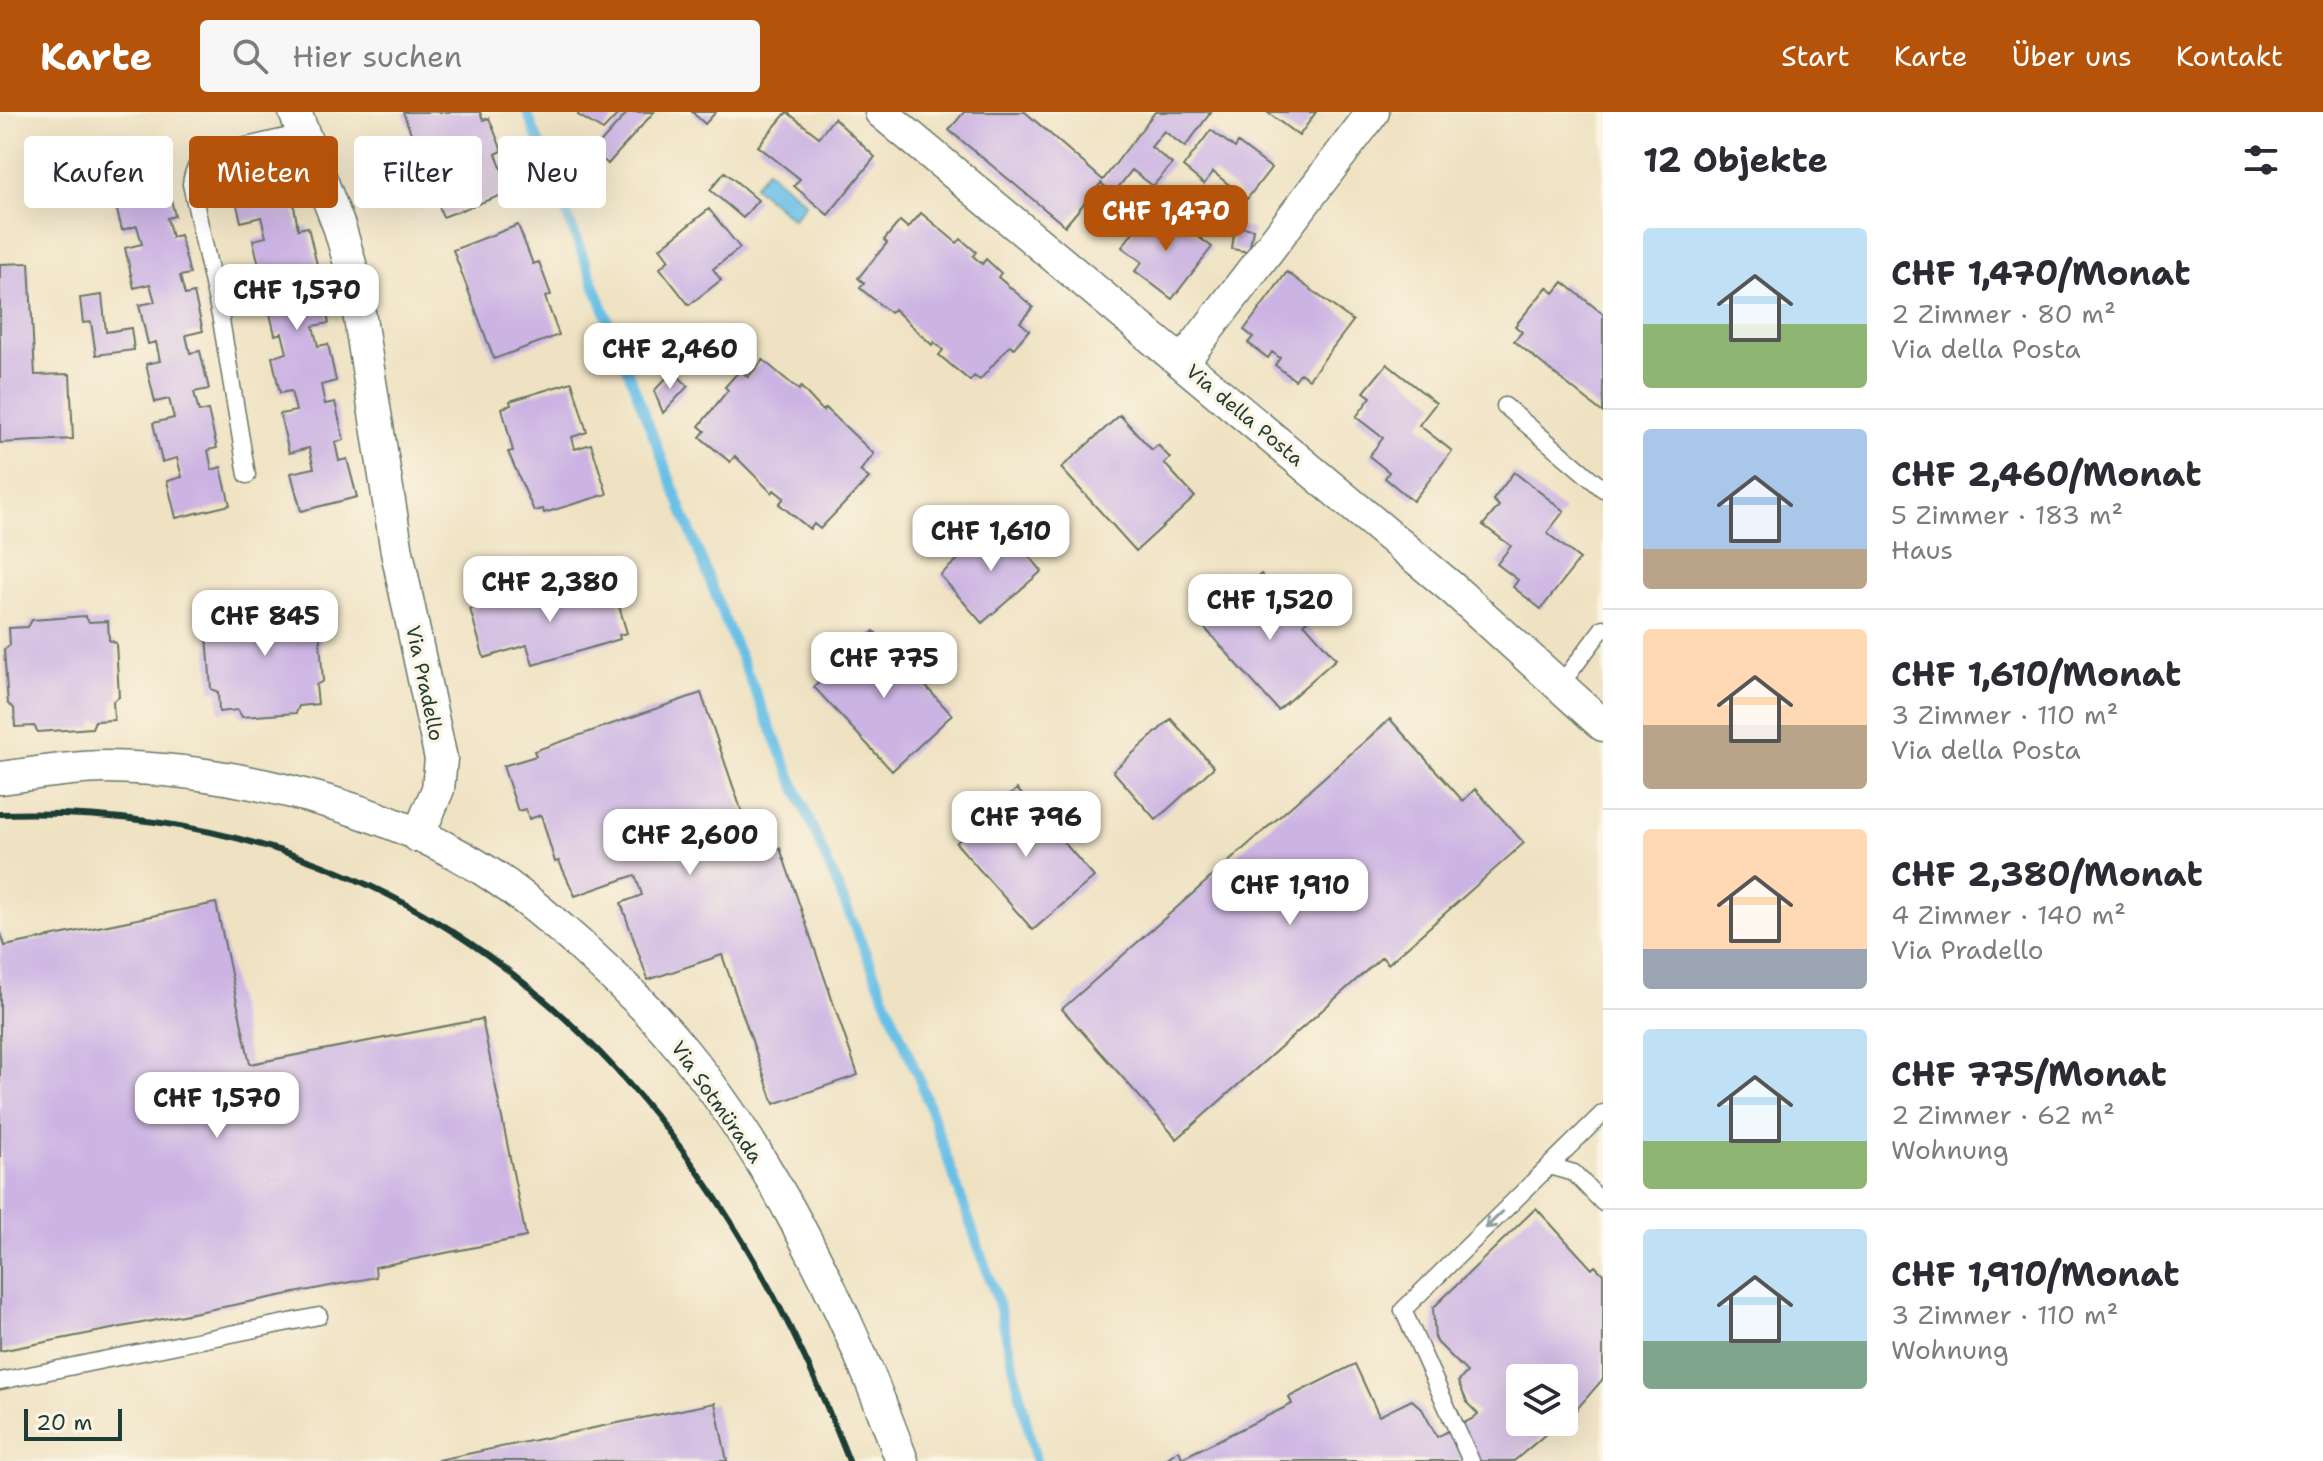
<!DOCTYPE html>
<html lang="de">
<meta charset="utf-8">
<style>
:root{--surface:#fff;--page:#f7f7f7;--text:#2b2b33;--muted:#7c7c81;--line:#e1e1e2;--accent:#b45309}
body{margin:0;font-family:"Shantell Sans",sans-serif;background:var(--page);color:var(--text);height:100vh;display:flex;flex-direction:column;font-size:30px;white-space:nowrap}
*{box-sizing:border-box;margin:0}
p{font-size:26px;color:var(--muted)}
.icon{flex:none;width:44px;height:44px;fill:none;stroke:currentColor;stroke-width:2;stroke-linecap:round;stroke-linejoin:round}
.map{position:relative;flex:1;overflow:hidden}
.side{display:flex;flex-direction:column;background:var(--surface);width:720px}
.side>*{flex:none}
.guide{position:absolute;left:24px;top:24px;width:760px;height:72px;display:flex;gap:16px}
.controls{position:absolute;left:1506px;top:1252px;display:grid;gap:16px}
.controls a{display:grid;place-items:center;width:72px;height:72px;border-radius:8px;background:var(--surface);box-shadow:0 8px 32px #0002;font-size:40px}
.scale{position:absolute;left:24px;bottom:20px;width:98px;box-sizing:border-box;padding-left:8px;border:4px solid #1f3d34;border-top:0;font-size:22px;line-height:28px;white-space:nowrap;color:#1f3d34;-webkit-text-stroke:6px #fcf5e5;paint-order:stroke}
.price{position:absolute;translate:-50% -68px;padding:0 18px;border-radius:16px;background:#fff;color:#222;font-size:26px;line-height:52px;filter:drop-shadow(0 2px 4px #0008)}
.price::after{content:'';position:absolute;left:50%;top:48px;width:24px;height:18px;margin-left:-12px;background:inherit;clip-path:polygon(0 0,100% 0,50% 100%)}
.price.selected{background:var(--accent);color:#fff}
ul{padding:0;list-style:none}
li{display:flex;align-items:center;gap:24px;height:200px;padding:0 40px}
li+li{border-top:2px solid var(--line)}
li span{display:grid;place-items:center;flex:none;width:224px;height:160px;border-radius:8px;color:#555}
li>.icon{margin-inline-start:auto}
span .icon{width:96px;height:96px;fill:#fffc;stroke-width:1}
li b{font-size:34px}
h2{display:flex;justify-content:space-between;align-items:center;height:96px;padding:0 40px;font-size:34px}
.tag{padding:0 28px;border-radius:8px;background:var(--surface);box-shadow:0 8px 32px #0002;font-size:28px;line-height:72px}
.tag.selected{background:var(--accent);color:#fff}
header{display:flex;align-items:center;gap:48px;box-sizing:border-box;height:112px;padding:0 40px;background:var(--accent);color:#fff}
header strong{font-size:38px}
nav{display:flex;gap:44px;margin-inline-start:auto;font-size:28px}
.search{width:560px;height:72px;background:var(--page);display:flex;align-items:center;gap:20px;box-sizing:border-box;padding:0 28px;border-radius:8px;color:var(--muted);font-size:30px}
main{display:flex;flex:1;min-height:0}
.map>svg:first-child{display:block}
.water{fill:#69c0e6;stroke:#447e8d;stroke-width:2}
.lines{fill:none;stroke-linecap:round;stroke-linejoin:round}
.stream{stroke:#69c0e6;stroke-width:10}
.building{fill:#cbb3e3}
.lane-casing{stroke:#687766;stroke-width:19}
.street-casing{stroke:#687766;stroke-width:35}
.lane{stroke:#fff;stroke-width:16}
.street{stroke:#fff;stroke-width:32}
.rail{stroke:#1f3d34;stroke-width:6}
.oneway{stroke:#8f9e9a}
.labels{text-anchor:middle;stroke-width:7;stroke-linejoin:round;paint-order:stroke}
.street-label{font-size:20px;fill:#1f3d34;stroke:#fcf5e5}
</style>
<header>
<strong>Karte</strong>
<div class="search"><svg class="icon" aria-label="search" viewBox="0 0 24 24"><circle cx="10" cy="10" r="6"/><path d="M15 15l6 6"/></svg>Hier suchen</div>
<nav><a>Start</a><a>Karte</a><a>Über uns</a><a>Kontakt</a></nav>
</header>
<main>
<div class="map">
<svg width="1603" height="1349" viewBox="0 0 1603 1349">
<rect width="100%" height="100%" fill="#fcf5e5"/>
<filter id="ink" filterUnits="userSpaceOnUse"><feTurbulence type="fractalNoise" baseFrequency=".0125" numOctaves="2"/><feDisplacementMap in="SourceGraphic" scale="16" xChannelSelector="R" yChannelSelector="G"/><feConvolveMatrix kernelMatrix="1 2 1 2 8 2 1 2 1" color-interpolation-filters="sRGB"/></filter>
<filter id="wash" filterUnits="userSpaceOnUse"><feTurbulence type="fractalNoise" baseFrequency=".006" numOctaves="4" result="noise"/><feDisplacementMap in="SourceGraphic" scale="32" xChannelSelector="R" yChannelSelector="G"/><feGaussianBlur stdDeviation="1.8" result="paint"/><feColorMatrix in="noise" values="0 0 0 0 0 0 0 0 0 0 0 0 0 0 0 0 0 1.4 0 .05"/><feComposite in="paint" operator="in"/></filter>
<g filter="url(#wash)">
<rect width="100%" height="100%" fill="#efe2c2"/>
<path class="water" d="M 767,58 L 806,91 L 793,107 L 754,74 Z"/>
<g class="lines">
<path class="stream" d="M 527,0 L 727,513 L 920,969 L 998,1190 L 1036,1349"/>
</g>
<g id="blocks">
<path class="building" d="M 403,0 L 480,0 L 483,8 L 489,6 L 502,39 L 496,42 L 510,80 L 443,105 Z
M 579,0 L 620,0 L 603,18 L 578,3 Z
M 628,0 L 654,0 L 608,52 L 593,39 Z
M 692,0 L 716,0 L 705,12 Z
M 787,0 L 819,25 L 834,6 L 875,45 L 828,103 L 794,74 L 800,67 L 758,34 Z
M 964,0 L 1025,0 L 1103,68 L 1155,0 L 1211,0 L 1185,35 L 1164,19 L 1151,35 L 1172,52 L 1153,74 L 1132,58 L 1113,82 L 1101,71 L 1065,114 L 949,18 Z
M 1267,0 L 1316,0 L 1299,24 Z
M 1211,18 L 1235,36 L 1238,31 L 1271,56 L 1247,87 L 1213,60 L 1204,72 L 1183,55 Z
M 273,39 L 278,62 L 288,60 L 298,117 L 308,115 L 317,153 L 307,155 L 312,174 L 320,172 L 329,211 L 313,214 L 318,234 L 328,232 L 336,269 L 321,273 L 325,292 L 335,290 L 344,328 L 335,330 L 339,349 L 347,347 L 357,385 L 301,399 L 291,361 L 314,356 L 309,336 L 289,341 L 280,302 L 296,299 L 291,279 L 280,281 L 272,245 L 287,241 L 282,221 L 275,223 L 266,184 L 281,181 L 276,163 L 262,166 L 253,128 L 266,125 L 261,105 L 241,110 L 232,72 L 248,69 L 243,46 Z
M 151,47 L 157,68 L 166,66 L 175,104 L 167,106 L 172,125 L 180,123 L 190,162 L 180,164 L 185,183 L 194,181 L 203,219 L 186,223 L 190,241 L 200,239 L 209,277 L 194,280 L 199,300 L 208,298 L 217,336 L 208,338 L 212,358 L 221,355 L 230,393 L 176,406 L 167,369 L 182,365 L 177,346 L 162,350 L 153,311 L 174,306 L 169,287 L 155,290 L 146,252 L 160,249 L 156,230 L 148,232 L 139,193 L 155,190 L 150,172 L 134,176 L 125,136 L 142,132 L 137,114 L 122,118 L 112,79 L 126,76 L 121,54 Z
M 725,60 L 758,88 L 743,106 L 710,78 Z
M 709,97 L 740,136 L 713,157 L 721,168 L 689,193 L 660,156 L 669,148 L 660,136 Z
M 1150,97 L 1177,117 L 1181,112 L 1212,135 L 1172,187 L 1135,159 L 1142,150 L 1122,135 Z
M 921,101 L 957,131 L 961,127 L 976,140 L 973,144 L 982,152 L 986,147 L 1001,161 L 998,165 L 1033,195 L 1020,210 L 1029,218 L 1014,236 L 1010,233 L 980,268 L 974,264 L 970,269 L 939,243 L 943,238 L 934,230 L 932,233 L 894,197 L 890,201 L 860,176 L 864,171 L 858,166 L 887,131 L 884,128 L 900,109 L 908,116 Z
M 518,113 L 533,152 L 539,150 L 551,183 L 545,185 L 559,223 L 494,247 L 453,138 Z
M 1235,114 L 1253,117 L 1249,140 L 1232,137 Z
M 29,151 L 35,263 L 70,262 L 73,327 L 0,331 L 0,152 Z
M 1287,160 L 1353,209 L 1309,267 L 1300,261 L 1295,268 L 1275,253 L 1280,246 L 1272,240 L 1268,246 L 1248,231 L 1253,225 L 1244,218 Z
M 1563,170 L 1603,202 L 1603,301 L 1514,229 L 1522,220 L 1515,214 L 1547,175 L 1554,181 Z
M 102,183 L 106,220 L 131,216 L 134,238 L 96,243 L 91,210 L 83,211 L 80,186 Z
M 763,248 L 799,278 L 801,275 L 823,299 L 826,296 L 874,342 L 860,359 L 869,366 L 820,417 L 814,412 L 810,417 L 779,392 L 784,386 L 774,378 L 772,381 L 735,344 L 730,350 L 700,325 L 705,319 L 699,314 L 728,278 L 725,275 L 740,258 L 748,265 Z
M 1387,252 L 1436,291 L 1419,313 L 1452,339 L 1413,389 L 1385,366 L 1389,360 L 1369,344 L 1383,326 L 1356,305 L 1371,285 L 1364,280 Z
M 673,259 L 688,274 L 663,301 L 654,279 Z
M 572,270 L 587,320 L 572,325 L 575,337 L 591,332 L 607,382 L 544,401 L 543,397 L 534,399 L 508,340 L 513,339 L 502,296 L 511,293 L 510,289 Z
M 1120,303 L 1152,338 L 1158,333 L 1170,346 L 1164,351 L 1195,385 L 1136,439 L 1061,356 Z
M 1514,360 L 1564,399 L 1547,421 L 1580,447 L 1541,497 L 1513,475 L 1518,468 L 1497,452 L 1511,434 L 1483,413 L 1499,394 L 1493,388 Z
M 1000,411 L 1042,459 L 982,511 L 940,463 Z
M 1261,462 L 1292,497 L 1298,492 L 1310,506 L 1304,511 L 1336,547 L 1278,598 L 1203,514 Z
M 603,469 L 607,483 L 615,481 L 627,521 L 619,523 L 620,527 L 533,553 L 527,533 L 484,546 L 470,497 L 518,483 L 521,493 Z
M 288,488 L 292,495 L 311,493 L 313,513 L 319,515 L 323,569 L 316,573 L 318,592 L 299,594 L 296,601 L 242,605 L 238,598 L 219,600 L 218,580 L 211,577 L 207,523 L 213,517 L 212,500 L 231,499 L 235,492 Z
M 85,504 L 89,510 L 108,509 L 109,528 L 116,531 L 119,585 L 113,589 L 114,608 L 95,609 L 92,616 L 38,620 L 34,614 L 15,615 L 14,596 L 8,592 L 4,538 L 10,533 L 9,516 L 28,515 L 32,508 Z
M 874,519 L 907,555 L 914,549 L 927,562 L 920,568 L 952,603 L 892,659 L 814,575 Z
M 701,581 L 757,744 L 780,736 L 858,963 L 774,992 L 722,843 L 648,868 L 621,791 L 642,783 L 635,763 L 575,784 L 559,749 L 555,750 L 541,703 L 529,707 L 526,697 L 518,699 L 503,654 L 536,644 L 534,639 Z
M 1171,607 L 1214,655 L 1156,708 L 1113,659 Z
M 1390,607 L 1463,689 L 1475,677 L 1524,731 L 1388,852 L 1382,845 L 1177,1027 L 1062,897 Z
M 1017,677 L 1048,713 L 1054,707 L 1067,722 L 1061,727 L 1094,765 L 1033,818 L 956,731 Z
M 216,791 L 250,952 L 482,907 L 526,1125 L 375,1155 L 376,1165 L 0,1239 L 0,818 L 5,834 Z
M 1536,1096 L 1592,1157 L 1595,1154 L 1603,1162 L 1603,1267 L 1571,1304 L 1568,1302 L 1564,1306 L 1564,1266 L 1520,1266 L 1520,1310 L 1560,1310 L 1514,1349 L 1163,1349 L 1179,1338 L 1182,1346 L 1292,1292 L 1289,1285 L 1355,1252 L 1379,1304 L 1412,1288 L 1422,1297 L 1437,1325 L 1472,1307 L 1478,1302 L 1468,1292 L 1458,1270 L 1467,1260 L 1435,1228 L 1433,1196 Z
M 715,1291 L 727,1349 L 438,1349 L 438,1348 Z"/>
</g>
</g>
<g filter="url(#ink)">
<use href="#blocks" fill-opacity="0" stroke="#687766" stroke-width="2"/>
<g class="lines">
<g class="lane-casing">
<path id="lane" d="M 1505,294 L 1603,377
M 247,363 L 221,208 L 191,72 C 193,55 199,48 215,41 L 303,21
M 1561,572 L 1603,516
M 1549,1054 L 1574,1061 L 1603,1091
M 0,1269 L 319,1204
M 1471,1349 L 1403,1198 L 1603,1001"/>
</g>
<g class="street-casing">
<path id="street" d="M 295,0 L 340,117 L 353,162 L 397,440 L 441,647 L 438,677 L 418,724
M 881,0 L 1452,476 L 1603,613
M 1182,251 L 1373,0
M 0,666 C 34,662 71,655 105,655 C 219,656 365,689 464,746 C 507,770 546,803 583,836 C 615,866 647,895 675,929 C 773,1044 851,1207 902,1349"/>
</g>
<use href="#lane" class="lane"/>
<use href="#street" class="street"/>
<path class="rail" d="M 0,702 C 434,688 701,968 849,1349"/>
</g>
<defs><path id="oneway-shaft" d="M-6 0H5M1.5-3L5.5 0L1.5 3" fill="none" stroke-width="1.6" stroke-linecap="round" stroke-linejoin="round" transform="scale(2)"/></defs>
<use class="oneway" href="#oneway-shaft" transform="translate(1494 1108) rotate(136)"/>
</g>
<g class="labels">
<g class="street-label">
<text transform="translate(1245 303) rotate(40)" y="7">Via della Posta</text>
<text transform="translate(425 571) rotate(78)" y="7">Via Pradello</text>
<text transform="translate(717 990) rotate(55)" y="7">Via Sotmürada</text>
</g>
</g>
</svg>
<div class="controls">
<a><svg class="icon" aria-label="layers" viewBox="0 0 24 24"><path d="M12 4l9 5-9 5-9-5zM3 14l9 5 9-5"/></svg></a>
</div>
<div class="scale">20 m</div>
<b class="price selected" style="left:1166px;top:141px">CHF 1,470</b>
<b class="price" style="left:297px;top:220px">CHF 1,570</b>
<b class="price" style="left:670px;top:279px">CHF 2,460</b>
<b class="price" style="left:991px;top:461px">CHF 1,610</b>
<b class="price" style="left:550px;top:512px">CHF 2,380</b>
<b class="price" style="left:1270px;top:530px">CHF 1,520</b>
<b class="price" style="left:265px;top:546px">CHF 845</b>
<b class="price" style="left:884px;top:588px">CHF 775</b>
<b class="price" style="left:1026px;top:747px">CHF 796</b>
<b class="price" style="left:690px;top:765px">CHF 2,600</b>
<b class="price" style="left:1290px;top:815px">CHF 1,910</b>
<b class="price" style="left:217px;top:1028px">CHF 1,570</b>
<div class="guide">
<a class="tag">Kaufen</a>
<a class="tag selected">Mieten</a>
<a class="tag">Filter</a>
<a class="tag">Neu</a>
</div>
</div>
<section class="side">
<h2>12 Objekte<svg class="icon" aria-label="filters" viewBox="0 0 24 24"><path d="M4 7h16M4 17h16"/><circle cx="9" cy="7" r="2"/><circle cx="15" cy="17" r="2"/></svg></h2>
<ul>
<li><span style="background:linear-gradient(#bfe0f5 60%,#8fb573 0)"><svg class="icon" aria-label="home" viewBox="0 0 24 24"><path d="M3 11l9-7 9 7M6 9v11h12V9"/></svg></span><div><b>CHF 1,470/Monat</b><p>2 Zimmer · 80 m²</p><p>Via della Posta</p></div></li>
<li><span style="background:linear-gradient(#a9c7e8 75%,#b9a48a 0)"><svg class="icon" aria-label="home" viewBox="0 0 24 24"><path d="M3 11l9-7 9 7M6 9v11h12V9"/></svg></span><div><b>CHF 2,460/Monat</b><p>5 Zimmer · 183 m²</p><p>Haus</p></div></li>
<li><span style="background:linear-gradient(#ffd9b3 60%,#b9a48a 0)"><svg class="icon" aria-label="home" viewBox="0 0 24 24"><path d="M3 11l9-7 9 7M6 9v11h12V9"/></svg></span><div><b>CHF 1,610/Monat</b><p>3 Zimmer · 110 m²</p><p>Via della Posta</p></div></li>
<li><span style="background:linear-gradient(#ffd9b3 75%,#9aa5b1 0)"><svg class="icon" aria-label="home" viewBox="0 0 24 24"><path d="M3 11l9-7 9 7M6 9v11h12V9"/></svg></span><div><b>CHF 2,380/Monat</b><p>4 Zimmer · 140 m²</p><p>Via Pradello</p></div></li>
<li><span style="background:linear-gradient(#bfe0f5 70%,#8fb573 0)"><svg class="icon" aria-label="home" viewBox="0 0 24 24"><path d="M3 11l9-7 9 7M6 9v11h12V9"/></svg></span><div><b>CHF 775/Monat</b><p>2 Zimmer · 62 m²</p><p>Wohnung</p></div></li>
<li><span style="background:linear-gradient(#bfe0f5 70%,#7fa58c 0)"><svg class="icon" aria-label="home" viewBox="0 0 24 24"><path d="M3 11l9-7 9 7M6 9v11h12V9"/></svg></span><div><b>CHF 1,910/Monat</b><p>3 Zimmer · 110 m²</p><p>Wohnung</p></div></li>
</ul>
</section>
</main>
